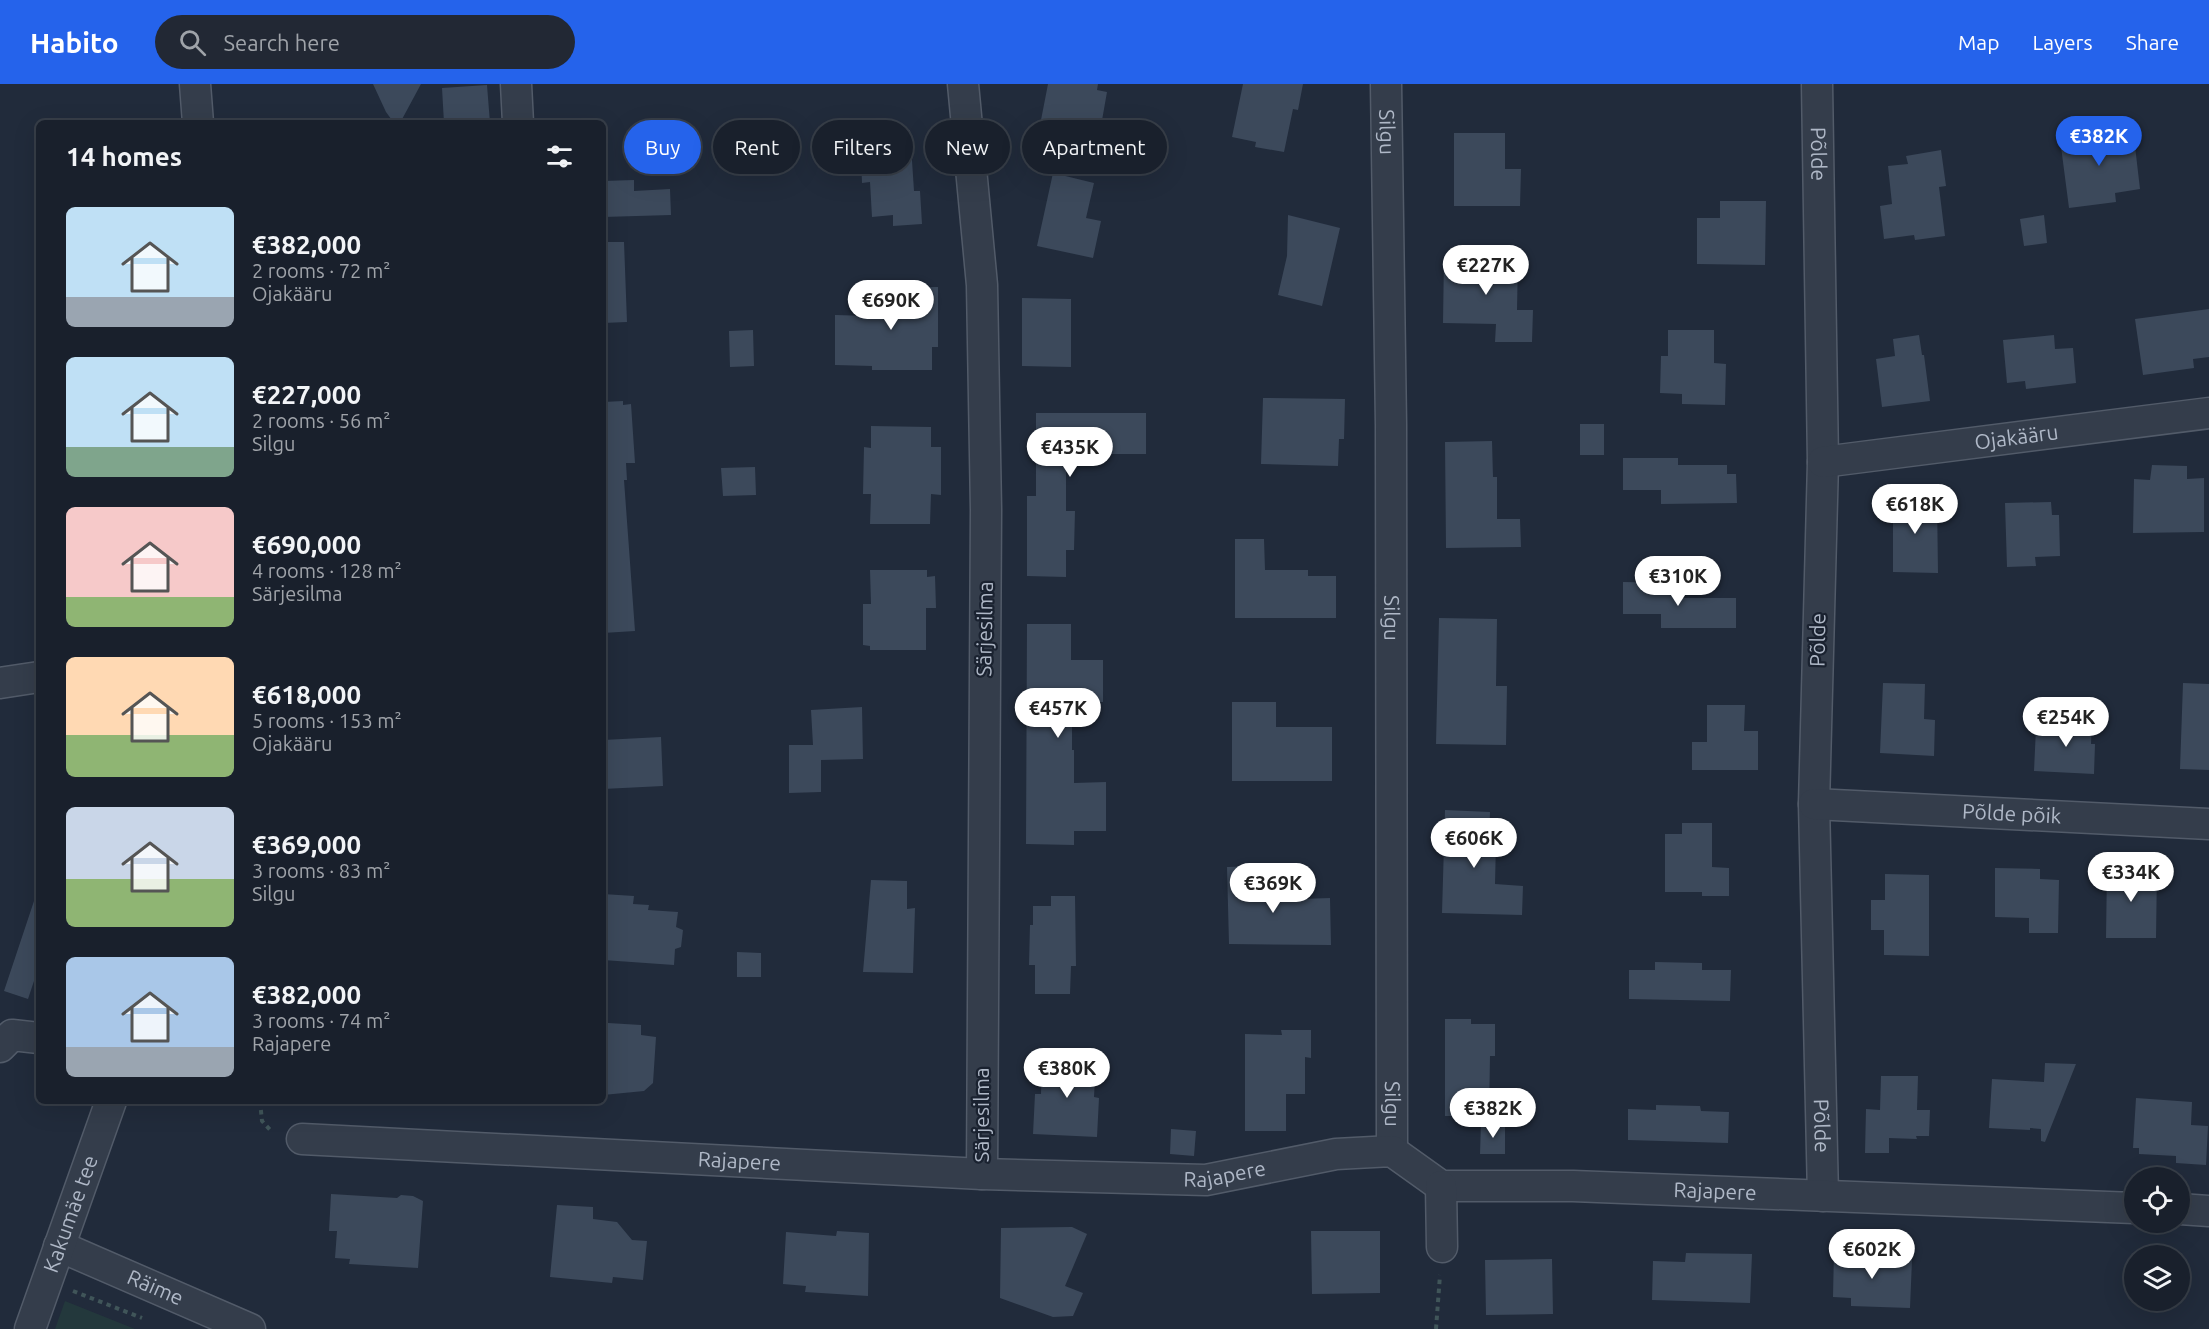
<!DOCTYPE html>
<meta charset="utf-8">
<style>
:root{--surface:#19202c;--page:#222834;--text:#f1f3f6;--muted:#9fa3a9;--line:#373e48;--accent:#2563eb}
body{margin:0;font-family:Ubuntu,sans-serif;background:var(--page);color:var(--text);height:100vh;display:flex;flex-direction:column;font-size:22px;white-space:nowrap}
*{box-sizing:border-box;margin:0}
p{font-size:20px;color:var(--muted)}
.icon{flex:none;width:33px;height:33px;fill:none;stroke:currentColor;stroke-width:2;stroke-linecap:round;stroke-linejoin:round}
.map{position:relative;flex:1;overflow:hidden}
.drawer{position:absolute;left:36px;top:36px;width:570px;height:984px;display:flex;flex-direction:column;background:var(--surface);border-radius:9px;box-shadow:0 6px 24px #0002,0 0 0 2px var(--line)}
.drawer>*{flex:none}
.guide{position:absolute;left:624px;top:36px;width:570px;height:54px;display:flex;gap:12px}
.tools{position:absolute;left:2124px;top:1083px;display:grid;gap:12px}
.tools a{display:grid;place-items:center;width:66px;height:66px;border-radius:50%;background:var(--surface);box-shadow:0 6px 24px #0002,0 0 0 2px var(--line);font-size:30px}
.price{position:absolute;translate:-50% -51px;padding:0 14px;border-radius:21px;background:#fff;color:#222;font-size:20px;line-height:39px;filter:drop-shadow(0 2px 3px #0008)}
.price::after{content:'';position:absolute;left:50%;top:36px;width:18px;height:14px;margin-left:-9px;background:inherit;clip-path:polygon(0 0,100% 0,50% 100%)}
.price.current{background:var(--accent);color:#fff}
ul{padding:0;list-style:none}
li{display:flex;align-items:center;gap:18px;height:150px;padding:0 30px}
li span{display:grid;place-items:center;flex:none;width:168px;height:120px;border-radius:9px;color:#555}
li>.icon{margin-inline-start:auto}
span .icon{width:72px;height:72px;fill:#fffc;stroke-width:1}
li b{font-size:26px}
h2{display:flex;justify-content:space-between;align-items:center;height:72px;padding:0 30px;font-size:26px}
.chip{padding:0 21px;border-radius:27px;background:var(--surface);box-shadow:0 6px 24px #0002,0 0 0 2px var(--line);font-size:21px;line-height:54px}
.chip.current{background:var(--accent);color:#fff}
header{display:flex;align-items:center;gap:36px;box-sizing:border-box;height:84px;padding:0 30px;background:var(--accent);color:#fff}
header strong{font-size:28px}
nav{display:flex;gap:33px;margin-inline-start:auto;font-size:21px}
.search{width:420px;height:54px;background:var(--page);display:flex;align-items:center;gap:15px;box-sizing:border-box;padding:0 21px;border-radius:33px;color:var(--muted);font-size:22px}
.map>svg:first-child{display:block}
.green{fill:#23383c}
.building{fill:#3c495b}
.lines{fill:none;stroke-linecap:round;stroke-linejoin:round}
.minor-casing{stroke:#525b69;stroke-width:33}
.path{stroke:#405559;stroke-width:4;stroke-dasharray:4.5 4.5;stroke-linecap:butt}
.minor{stroke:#343d4b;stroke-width:30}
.labels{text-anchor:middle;stroke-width:4.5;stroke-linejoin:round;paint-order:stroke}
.street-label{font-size:21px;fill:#afb8c7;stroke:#1a2230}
</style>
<header>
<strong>Habito</strong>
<div class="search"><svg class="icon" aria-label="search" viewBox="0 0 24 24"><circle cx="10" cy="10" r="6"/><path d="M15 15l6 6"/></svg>Search here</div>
<nav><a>Map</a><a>Layers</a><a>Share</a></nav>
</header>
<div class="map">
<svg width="2209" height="1245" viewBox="0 0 2209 1245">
<rect width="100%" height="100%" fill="#212b3b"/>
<path class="green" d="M 65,1217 L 135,1245 L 55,1245 Z"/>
<path class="building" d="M 373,0 L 421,0 L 400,39 L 394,39 L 386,28 Z
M 1048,0 L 1098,0 L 1097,6 L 1107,8 L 1101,42 L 1068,36 L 1067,41 L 1041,36 Z
M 1243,0 L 1303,0 L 1298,26 L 1293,25 L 1284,68 L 1255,63 L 1256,58 L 1232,53 Z
M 487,1 L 490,39 L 444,39 L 442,4 Z
M 899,39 L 899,46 L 910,46 L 914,107 L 920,107 L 922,140 L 893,142 L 893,131 L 872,133 L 870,98 L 862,99 L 861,73 L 868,73 L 866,41 Z
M 2133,45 L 2140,105 L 2115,109 L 2116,118 L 2069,124 L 2060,55 Z
M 1454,49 L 1505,49 L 1505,85 L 1521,85 L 1520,122 L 1454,122 Z
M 1941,66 L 1946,102 L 1939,103 L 1945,152 L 1915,156 L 1914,151 L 1884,155 L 1880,122 L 1892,120 L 1888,82 L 1908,80 L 1906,72 Z
M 1053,89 L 1094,99 L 1086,134 L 1101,137 L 1093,174 L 1037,162 Z
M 634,96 L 634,107 L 670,105 L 671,131 L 603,133 L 603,97 Z
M 1720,117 L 1766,117 L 1765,181 L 1697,180 L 1697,134 L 1720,134 Z
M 1288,131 L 1340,144 L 1322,222 L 1278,211 L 1287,172 Z
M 2044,131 L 2047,159 L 2024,162 L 2020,135 Z
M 603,158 L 624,158 L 627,238 L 603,239 Z
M 1444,172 L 1518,174 L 1517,226 L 1533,226 L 1532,258 L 1495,258 L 1496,240 L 1443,239 Z
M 938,203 L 938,263 L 932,263 L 932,286 L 872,286 L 872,282 L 835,281 L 835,231 L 871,232 L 872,204 Z
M 1022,214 L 1071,215 L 1071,283 L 1022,282 Z
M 2209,225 L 2209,273 L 2193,275 L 2194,284 L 2143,291 L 2135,235 Z
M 753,246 L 754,282 L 730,283 L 729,247 Z
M 1668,246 L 1714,246 L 1714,279 L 1726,280 L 1725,321 L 1682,320 L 1682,310 L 1660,309 L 1661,272 L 1668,272 Z
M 1919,251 L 1922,271 L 1924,271 L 1930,317 L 1882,323 L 1876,275 L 1895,272 L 1893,255 Z
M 2054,251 L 2055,265 L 2073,264 L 2076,299 L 2026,305 L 2025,297 L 2007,299 L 2003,256 Z
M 1263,314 L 1345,315 L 1344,355 L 1339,355 L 1338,382 L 1261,380 Z
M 623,317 L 623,321 L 631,320 L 635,379 L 626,379 L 627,396 L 624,396 L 635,547 L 603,549 L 603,318 Z
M 1036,329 L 1146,329 L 1146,370 L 1066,370 L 1066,427 L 1075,427 L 1074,466 L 1066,466 L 1066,493 L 1027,492 L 1027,412 L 1036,412 Z
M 1580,340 L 1604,340 L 1604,371 L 1580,371 Z
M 871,342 L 931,343 L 931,363 L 941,363 L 941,411 L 931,410 L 930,440 L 870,440 L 871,410 L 863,410 L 864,363 L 871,364 Z
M 1492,357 L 1493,393 L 1497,393 L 1497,435 L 1520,435 L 1521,463 L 1446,464 L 1445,358 Z
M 1623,374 L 1678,374 L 1678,381 L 1727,381 L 1727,390 L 1736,390 L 1737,419 L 1661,420 L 1661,406 L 1623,406 Z
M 2152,381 L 2187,382 L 2187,395 L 2204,394 L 2204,448 L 2133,449 L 2134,395 L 2150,396 Z
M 755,383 L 756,411 L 723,412 L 721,384 Z
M 1893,413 L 1937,413 L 1938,489 L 1893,488 Z
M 2051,418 L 2052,431 L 2059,431 L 2060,472 L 2035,473 L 2036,482 L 2007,483 L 2005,419 Z
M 1235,455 L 1264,455 L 1265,486 L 1308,486 L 1308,492 L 1336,492 L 1336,534 L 1235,534 Z
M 870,486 L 927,486 L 927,493 L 935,492 L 936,524 L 926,524 L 926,566 L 870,566 L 870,562 L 863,561 L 863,520 L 871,520 Z
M 1623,498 L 1677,499 L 1677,514 L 1736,514 L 1736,544 L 1661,544 L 1661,530 L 1623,530 Z
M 1439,534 L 1497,535 L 1496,602 L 1507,602 L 1506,661 L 1436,660 Z
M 1027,540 L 1071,540 L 1071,576 L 1103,576 L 1103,618 L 1072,618 L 1072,666 L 1074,666 L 1074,699 L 1106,698 L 1106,747 L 1074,747 L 1074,761 L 1026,760 Z
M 1883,599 L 1925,600 L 1924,635 L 1935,636 L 1934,672 L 1880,669 Z
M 2183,599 L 2209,600 L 2209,686 L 2180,685 Z
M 1232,618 L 1276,618 L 1276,643 L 1332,643 L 1332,697 L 1232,697 Z
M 1707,621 L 1745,621 L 1744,647 L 1758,647 L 1758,686 L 1692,686 L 1692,658 L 1707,658 Z
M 862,623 L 863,675 L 821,676 L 821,708 L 789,709 L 789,661 L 813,661 L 811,626 Z
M 2059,635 L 2092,636 L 2091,660 L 2095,660 L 2094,690 L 2034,687 L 2036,644 L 2058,645 Z
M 661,653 L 663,702 L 603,705 L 603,656 Z
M 1445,726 L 1490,728 L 1489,758 L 1496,758 L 1495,800 L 1523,802 L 1522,831 L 1442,829 Z
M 1682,739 L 1712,739 L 1712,783 L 1729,784 L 1729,812 L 1702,812 L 1702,808 L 1665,808 L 1665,750 L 1682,750 Z
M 1259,782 L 1260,810 L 1301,809 L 1301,815 L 1330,814 L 1331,861 L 1229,860 L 1227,783 Z
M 1995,784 L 2040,785 L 2040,795 L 2059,796 L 2058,849 L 2029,849 L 2029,834 L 1995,833 Z
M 2107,784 L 2157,785 L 2156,854 L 2106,854 Z
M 1885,790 L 1929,791 L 1929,872 L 1884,871 L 1884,846 L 1871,846 L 1871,816 L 1885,816 Z
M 871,796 L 907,797 L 907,825 L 915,824 L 913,889 L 863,888 Z
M 603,810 L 634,812 L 633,820 L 649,821 L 648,826 L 678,828 L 676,843 L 683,846 L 681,863 L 675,865 L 674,881 L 603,876 Z
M 1051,812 L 1075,812 L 1076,882 L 1071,882 L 1070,910 L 1035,910 L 1035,881 L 1029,881 L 1030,841 L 1033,841 L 1033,822 L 1051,822 Z
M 34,817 L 39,817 L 39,882 L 28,915 L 4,907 Z
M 737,868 L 761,869 L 761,893 L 737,893 Z
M 1655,878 L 1702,879 L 1702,886 L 1731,886 L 1730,917 L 1629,915 L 1629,886 L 1655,886 Z
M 1445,935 L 1471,935 L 1471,940 L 1495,940 L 1495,972 L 1490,972 L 1489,1032 L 1445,1032 Z
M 608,939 L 641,941 L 641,951 L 656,953 L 653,999 L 644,1007 L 603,1011 L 603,951 L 607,951 Z
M 1281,946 L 1311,946 L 1311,974 L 1305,973 L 1305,1010 L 1286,1010 L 1286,1047 L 1245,1047 L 1245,950 L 1282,951 Z
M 1042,974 L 1096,976 L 1094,1013 L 1099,1014 L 1097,1053 L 1033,1050 L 1035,1010 L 1041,1010 Z
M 2045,979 L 2076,980 L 2045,1058 L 2041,1057 L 2041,1045 L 2030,1044 L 2030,1046 L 1989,1044 L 1992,995 L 2044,998 Z
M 1881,992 L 1918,992 L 1917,1026 L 1930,1026 L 1929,1052 L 1916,1052 L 1917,1055 L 1889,1054 L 1889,1069 L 1865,1069 L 1866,1025 L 1880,1026 Z
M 2136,1014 L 2192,1018 L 2191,1041 L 2208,1042 L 2206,1081 L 2176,1079 L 2176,1072 L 2139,1070 L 2139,1064 L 2133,1064 Z
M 1656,1021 L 1700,1022 L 1701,1027 L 1729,1028 L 1728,1059 L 1628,1056 L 1628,1025 L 1656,1026 Z
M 1481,1039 L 1505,1039 L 1505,1070 L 1480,1070 Z
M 1171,1045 L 1196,1047 L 1194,1072 L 1170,1070 Z
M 331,1110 L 397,1114 L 401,1111 L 413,1112 L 423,1117 L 418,1184 L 349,1180 L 350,1175 L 335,1174 L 337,1147 L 329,1147 Z
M 557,1121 L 593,1123 L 593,1135 L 617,1138 L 632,1156 L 647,1157 L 643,1196 L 613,1193 L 612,1199 L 550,1193 Z
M 1072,1143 L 1087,1150 L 1065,1202 L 1083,1209 L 1073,1232 L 1053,1233 L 1000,1214 L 1001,1144 Z
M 837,1147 L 869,1149 L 868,1212 L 805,1208 L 806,1202 L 783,1200 L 786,1148 L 836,1152 Z
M 1311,1147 L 1380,1147 L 1380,1209 L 1312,1210 Z
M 1834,1166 L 1876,1168 L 1876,1175 L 1912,1176 L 1910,1224 L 1851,1222 L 1851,1214 L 1833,1213 Z
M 1686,1169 L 1752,1170 L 1750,1219 L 1652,1216 L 1653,1177 L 1685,1178 Z
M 1552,1175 L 1553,1230 L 1486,1231 L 1485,1176 Z"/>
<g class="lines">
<g class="minor-casing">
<g id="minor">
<path d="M 195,0 L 198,39"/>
<path d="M 516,0 L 518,39"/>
<path d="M 963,0 L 982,201 L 986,426 L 982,1090"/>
<path id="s1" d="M 1386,0 L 1391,341 L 1392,1067"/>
<path id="s2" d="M 1817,0 L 1823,378 L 1814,720 L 1823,1112"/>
<path id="s3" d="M 1823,378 L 2209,329"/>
<path d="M 0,599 L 39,593"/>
<path id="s4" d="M 1814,720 L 2209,740"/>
<path d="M 0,963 L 12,951 L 39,954"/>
<path id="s5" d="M 302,1055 L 982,1090 L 1206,1096 L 1336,1070 L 1392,1067 L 1441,1102 L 1573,1102 L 2134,1124"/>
<path d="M 1441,1102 L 1442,1163"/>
<path d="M 2180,1125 L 2209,1127"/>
<path id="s6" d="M 59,1162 L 250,1245"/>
<path id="s7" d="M 30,1245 L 111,1017"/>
</g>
</g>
<path class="path" d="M 260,1017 L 262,1037 L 272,1048
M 73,1207 L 142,1234
M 1436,1245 L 1440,1191"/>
<use href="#minor" class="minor"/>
</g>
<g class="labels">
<g class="street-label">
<text dy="7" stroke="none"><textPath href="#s1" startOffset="48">Silgu</textPath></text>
<text dy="7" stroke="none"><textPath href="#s2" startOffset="70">Põlde</textPath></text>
<text dy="7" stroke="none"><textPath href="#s3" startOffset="195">Ojakääru</textPath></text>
<text dy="7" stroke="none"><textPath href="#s1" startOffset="534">Silgu</textPath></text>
<text transform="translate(985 545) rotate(-89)" y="7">Särjesilma</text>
<text transform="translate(1818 556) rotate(-89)" y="7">Põlde</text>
<text dy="7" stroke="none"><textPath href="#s4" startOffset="198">Põlde põik</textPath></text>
<text dy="7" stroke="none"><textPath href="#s1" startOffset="1020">Silgu</textPath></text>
<text transform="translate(982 1031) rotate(-90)" y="7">Särjesilma</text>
<text dy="7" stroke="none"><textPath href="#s2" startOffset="1042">Põlde</textPath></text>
<text dy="7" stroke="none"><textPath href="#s5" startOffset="438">Rajapere</textPath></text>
<text dy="7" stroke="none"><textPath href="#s5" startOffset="924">Rajapere</textPath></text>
<text dy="7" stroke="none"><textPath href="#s5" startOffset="1428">Rajapere</textPath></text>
<text dy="7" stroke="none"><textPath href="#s7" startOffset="122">Kakumäe tee</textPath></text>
<text dy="7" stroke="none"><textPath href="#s6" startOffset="105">Räime</textPath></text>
</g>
</g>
</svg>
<div class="tools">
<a><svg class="icon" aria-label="locate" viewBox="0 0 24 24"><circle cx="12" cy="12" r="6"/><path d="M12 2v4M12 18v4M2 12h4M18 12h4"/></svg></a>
<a><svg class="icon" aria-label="layers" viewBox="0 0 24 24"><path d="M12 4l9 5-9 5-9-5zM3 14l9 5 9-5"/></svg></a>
</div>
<b class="price current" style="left:2099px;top:83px">€382K</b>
<b class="price" style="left:1486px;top:212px">€227K</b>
<b class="price" style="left:891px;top:247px">€690K</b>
<b class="price" style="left:1070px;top:394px">€435K</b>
<b class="price" style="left:1915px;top:451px">€618K</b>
<b class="price" style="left:1678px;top:523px">€310K</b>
<b class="price" style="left:1058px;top:655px">€457K</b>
<b class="price" style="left:2066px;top:664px">€254K</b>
<b class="price" style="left:1474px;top:785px">€606K</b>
<b class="price" style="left:2131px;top:819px">€334K</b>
<b class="price" style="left:1273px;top:830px">€369K</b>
<b class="price" style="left:1067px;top:1015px">€380K</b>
<b class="price" style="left:1493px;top:1055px">€382K</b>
<b class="price" style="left:1872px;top:1196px">€602K</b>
<div class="guide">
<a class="chip current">Buy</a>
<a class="chip">Rent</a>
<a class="chip">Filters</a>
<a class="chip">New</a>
<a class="chip">Apartment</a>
</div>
<section class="drawer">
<h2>14 homes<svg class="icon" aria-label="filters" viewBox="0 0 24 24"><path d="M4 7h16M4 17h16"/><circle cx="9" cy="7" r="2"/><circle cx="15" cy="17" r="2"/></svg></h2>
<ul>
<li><span style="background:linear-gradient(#bfe0f5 75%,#9aa5b1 0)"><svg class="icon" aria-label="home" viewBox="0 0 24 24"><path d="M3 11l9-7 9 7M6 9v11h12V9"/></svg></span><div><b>€382,000</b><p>2 rooms · 72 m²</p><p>Ojakääru</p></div></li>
<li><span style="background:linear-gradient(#bfe0f5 75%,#7fa58c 0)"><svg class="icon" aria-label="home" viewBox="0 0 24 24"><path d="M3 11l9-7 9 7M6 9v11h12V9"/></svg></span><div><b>€227,000</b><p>2 rooms · 56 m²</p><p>Silgu</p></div></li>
<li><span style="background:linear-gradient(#f6c9c9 75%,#8fb573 0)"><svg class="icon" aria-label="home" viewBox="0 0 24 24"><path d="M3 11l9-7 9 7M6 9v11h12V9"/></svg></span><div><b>€690,000</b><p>4 rooms · 128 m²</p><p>Särjesilma</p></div></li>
<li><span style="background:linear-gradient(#ffd9b3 65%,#8fb573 0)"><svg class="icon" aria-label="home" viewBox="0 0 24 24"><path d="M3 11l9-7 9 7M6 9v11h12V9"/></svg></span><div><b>€618,000</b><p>5 rooms · 153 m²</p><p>Ojakääru</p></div></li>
<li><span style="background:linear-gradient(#c9d6e8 60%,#8fb573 0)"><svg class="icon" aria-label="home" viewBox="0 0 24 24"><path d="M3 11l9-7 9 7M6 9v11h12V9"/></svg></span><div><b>€369,000</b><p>3 rooms · 83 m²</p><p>Silgu</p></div></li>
<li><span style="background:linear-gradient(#a9c7e8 75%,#9aa5b1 0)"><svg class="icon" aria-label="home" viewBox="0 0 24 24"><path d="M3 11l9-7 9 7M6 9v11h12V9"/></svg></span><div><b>€382,000</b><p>3 rooms · 74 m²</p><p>Rajapere</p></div></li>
</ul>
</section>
</div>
